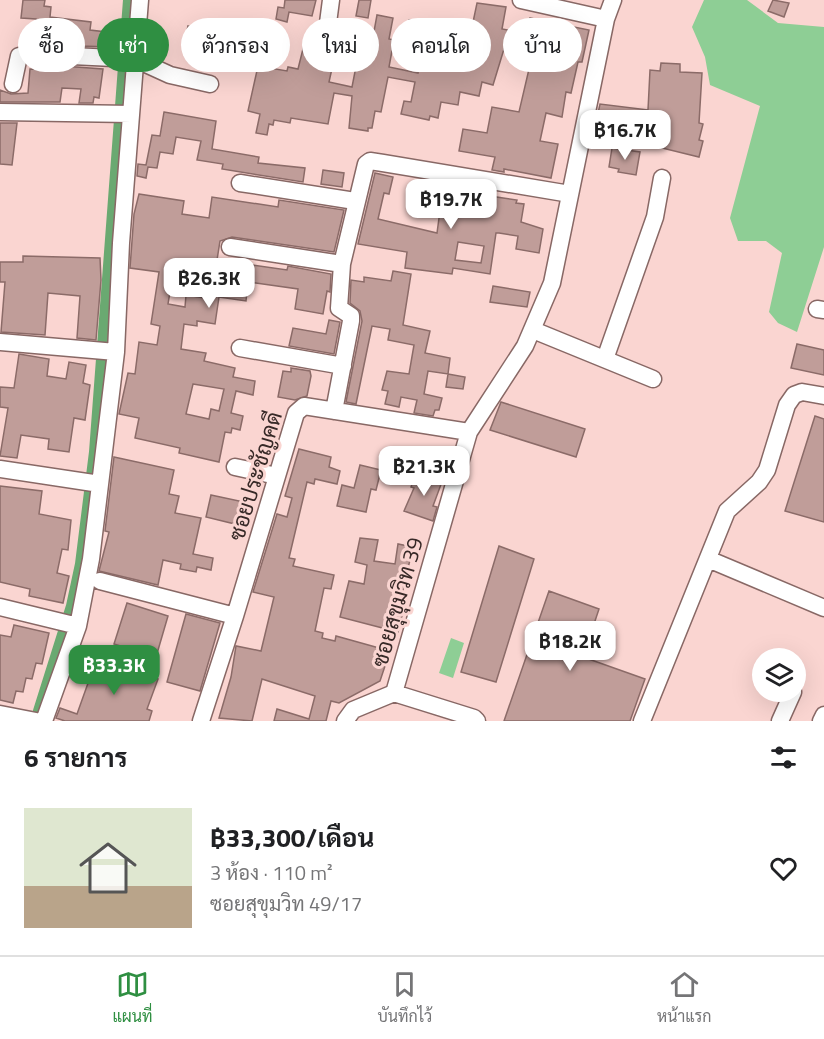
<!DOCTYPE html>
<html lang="th">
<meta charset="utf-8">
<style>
:root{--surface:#fff;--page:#f2f2f2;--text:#202124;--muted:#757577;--line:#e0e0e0;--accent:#2f8f42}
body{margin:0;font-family:"Titillium Web",Sarabun,sans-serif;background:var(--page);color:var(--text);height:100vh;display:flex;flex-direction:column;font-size:22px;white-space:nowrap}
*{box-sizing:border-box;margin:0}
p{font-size:20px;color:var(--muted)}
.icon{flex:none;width:33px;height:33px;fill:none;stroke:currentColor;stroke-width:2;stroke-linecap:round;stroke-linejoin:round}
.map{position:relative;height:721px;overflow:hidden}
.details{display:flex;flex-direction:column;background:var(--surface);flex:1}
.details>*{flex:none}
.hud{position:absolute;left:18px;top:18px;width:789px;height:54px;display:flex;gap:12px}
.buttons{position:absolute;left:752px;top:648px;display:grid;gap:12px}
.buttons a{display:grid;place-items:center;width:54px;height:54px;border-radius:50%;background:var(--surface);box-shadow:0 6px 24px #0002;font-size:30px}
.price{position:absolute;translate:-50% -51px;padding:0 14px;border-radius:12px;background:#fff;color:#222;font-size:20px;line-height:39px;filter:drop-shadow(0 2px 3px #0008)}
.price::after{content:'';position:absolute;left:50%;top:36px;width:18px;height:14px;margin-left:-9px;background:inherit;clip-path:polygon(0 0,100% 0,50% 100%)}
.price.active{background:var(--accent);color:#fff}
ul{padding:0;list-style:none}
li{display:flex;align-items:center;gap:18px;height:150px;padding:0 24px}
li+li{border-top:2px solid var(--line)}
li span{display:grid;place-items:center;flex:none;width:168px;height:120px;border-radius:0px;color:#555}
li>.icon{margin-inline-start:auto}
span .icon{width:72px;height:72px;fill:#fffc;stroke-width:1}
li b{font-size:26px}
h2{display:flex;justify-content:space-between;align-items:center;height:72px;padding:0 24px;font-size:26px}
.pill{padding:0 21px;border-radius:27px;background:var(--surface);box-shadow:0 6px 24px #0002;font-size:21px;line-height:54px}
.pill.active{background:var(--accent);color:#fff}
.tabs{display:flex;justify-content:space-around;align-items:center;height:84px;border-top:2px solid var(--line);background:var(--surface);font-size:16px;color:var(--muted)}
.tabs a{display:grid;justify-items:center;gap:3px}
.tabs .active{color:var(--accent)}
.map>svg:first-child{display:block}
.green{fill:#8ece95}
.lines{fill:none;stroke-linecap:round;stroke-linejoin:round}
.canal{stroke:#6aa971;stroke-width:12}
.building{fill:#c09d99;stroke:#8b6b68;stroke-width:1.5;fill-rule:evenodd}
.minor-casing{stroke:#886865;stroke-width:19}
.minor{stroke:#fff;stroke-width:16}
.labels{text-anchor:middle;stroke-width:6;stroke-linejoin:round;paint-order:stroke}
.street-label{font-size:22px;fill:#372927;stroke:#fad5d1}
</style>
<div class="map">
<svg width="824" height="721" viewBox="0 0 824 721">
<rect width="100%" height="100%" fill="#fad5d1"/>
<path class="green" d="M 704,0 L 747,0 L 778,23 L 824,27 L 824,247 L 797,332 L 778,323 L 769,312 L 782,253 L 766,241 L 738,241 L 730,218 L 760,106 L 710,85 L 705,57 L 692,27 Z
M 451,638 L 464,643 L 453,678 L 439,673 Z"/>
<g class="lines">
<path class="canal" d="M 39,711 L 72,606 L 81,564 L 95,452 L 129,0"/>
</g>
<path class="building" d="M 23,0 L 45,0 L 44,6 L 51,7 L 50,17 L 91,22 L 90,30 L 115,33 L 113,47 L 79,46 L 80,39 L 52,36 L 51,42 L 34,40 L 36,19 L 21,18 Z
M 285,0 L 316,0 L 312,16 L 289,12 L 287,22 L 276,19 L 278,7 L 284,8 Z
M 359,0 L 371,0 L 368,18 L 356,16 Z
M 773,0 L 789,3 L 784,17 L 768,11 Z
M 477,3 L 506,7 L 502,29 L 508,30 L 506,40 L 512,41 L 511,51 L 504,49 L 493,85 L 482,82 L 479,96 L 460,92 L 458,105 L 441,102 L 438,118 L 430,116 L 429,120 L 401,114 L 404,101 L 411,102 L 415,82 L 388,77 L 381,112 L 375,111 L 372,128 L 368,128 L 368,131 L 349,128 L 352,96 L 334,93 L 328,124 L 291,118 L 290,123 L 274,120 L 273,125 L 269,124 L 267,135 L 256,133 L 260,114 L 248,111 L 258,66 L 287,71 L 288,67 L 298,69 L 304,45 L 314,47 L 311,59 L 333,64 L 329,82 L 352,87 L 360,46 L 371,48 L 377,15 L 393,18 L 389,39 L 394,40 L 389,67 L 418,73 L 422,55 L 439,58 L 446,22 L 472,27 Z
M 530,18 L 589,30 L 582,62 L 578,62 L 571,93 L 566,92 L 562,117 L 546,113 L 540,141 L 558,144 L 551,178 L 504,169 L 504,172 L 492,170 L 495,157 L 459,151 L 463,129 L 487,133 L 492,107 L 519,112 L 533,52 L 523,50 Z
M 234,19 L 257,24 L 254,40 L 231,35 Z
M 409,20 L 423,22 L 418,49 L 404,46 Z
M 188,26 L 215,32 L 211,50 L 184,45 Z
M 661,63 L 680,64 L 680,72 L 702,73 L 699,123 L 703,124 L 699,140 L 703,141 L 699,157 L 662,148 L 664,140 L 644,136 L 645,132 L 612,125 L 611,134 L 594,132 L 600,104 L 648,110 L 650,70 L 660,71 Z
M 49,65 L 103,69 L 99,98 L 94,97 L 93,103 L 79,103 L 81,89 L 62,88 L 60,102 L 0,102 L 0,90 L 11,94 L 28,93 L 30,69 L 48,70 Z
M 164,112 L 216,121 L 212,149 L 259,157 L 258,163 L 305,168 L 303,182 L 222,169 L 223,164 L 197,160 L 201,141 L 176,137 L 173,154 L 160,152 L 157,168 L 148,167 L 146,178 L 137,176 L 138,164 L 146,165 L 152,135 L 160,136 Z
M 0,123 L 17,123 L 12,165 L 0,164 Z
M 612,148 L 640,152 L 636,175 L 618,172 L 619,169 L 609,167 Z
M 323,170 L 344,173 L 342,187 L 321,184 Z
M 375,173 L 393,177 L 389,194 L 384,193 L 378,219 L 437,233 L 442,196 L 450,198 L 452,185 L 491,191 L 490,196 L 517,200 L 516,203 L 524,204 L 521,222 L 543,229 L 539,253 L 516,249 L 518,236 L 499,233 L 496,233 L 490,274 L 453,268 L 452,274 L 405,268 L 407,252 L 358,244 ZM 458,242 L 484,246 L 481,263 L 455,260 Z
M 139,194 L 184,201 L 182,214 L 209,218 L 212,197 L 278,207 L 279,200 L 344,210 L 334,252 L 232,237 L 220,241 L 217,260 L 287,270 L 288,266 L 331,274 L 330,292 L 327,291 L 323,314 L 295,309 L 298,289 L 248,282 L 246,301 L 219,297 L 215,324 L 197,321 L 197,326 L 184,324 L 181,349 L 206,353 L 204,361 L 235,368 L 233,377 L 255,381 L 253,395 L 236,391 L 231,413 L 243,416 L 240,430 L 232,428 L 231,433 L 225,432 L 219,462 L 179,453 L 180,448 L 135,438 L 139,418 L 119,414 L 128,373 L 135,374 L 139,342 L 157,345 L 160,326 L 151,324 L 159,272 L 130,268 L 134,214 ZM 173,274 L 207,278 L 204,298 L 186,295 L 185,307 L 168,304 ZM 193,384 L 224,389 L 219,411 L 211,409 L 209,419 L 186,414 Z
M 23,256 L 100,258 L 101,280 L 96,340 L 77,338 L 80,296 L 48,293 L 45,335 L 1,332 L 5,282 L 0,282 L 0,262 L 23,262 Z
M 393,271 L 411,274 L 403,325 L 430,331 L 425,353 L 450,358 L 448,374 L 428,371 L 424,394 L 442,398 L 439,410 L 435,410 L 433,416 L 414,413 L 417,400 L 401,397 L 399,407 L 385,404 L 388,391 L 382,390 L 387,371 L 409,374 L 414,345 L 388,340 L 390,329 L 372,326 L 356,404 L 346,402 L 362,321 L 360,311 L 350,303 L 351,280 L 364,282 L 364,277 L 391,281 Z
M 493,286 L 530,292 L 527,307 L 490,302 Z
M 329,320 L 340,322 L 334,354 L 289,346 L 293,328 L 326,334 Z
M 797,344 L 824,350 L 824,375 L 791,368 Z
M 19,354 L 49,359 L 47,376 L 66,379 L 69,362 L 86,365 L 83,383 L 90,385 L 85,420 L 74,418 L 69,452 L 48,449 L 49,439 L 21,435 L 17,458 L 0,456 L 8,408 L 0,407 L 0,387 L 14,388 Z
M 291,368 L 310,371 L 311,376 L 307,396 L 295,400 L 278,397 L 283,371 L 291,372 Z
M 448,374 L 465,377 L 463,389 L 446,387 Z
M 501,402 L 585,429 L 576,457 L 490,430 Z
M 815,416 L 824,419 L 824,522 L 785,511 Z
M 299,449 L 331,457 L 329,467 L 340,471 L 337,484 L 315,479 L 314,484 L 307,482 L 289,558 L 295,559 L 293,566 L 334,575 L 331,589 L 324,588 L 315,631 L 323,633 L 322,638 L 335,641 L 336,636 L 390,651 L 380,681 L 339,703 L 331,701 L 326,721 L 274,721 L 277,709 L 309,719 L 315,696 L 262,679 L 252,721 L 219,718 L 231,677 L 236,646 L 261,651 L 274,597 L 253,592 L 277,514 L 287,517 L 292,498 L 285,496 Z
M 114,457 L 174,470 L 169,494 L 179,496 L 175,513 L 201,518 L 193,554 L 213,558 L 211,570 L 197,567 L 196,572 L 180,569 L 181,564 L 163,560 L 158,585 L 99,571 L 109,532 L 105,531 Z
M 360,465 L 381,470 L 376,490 L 371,489 L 366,512 L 337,506 L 342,485 L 354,488 Z
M 427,472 L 443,479 L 433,506 L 437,507 L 433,521 L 404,511 L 414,488 L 411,487 L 414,478 L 423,480 Z
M 0,486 L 42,491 L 39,514 L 71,520 L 68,550 L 62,549 L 57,573 L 69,576 L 63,603 L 29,596 L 30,589 L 0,582 Z
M 211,495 L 244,502 L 239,525 L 206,517 Z
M 360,538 L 378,540 L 374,561 L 395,564 L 398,544 L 413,547 L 402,594 L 407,595 L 398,632 L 340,617 L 349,581 L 364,584 L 367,565 L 355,562 Z
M 499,546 L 534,559 L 496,682 L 461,672 Z
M 549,591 L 599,609 L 583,657 L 645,679 L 630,721 L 504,721 Z
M 127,603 L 168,616 L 156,657 L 114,644 Z
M 186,614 L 220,623 L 200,691 L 167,682 Z
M 14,625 L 49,633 L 42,664 L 36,663 L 32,679 L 26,678 L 23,692 L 16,691 L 13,703 L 0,700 L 0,635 L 11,637 Z
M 97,658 L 158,679 L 147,709 L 152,711 L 149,721 L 65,721 L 56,718 L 60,708 L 77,714 Z"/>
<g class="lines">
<g class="minor-casing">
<path id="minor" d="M 521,0 L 606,19
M 325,46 L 331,0
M 13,84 L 19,56 L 29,54 L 135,59 L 170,75 L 210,84
M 0,112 L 131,114
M 240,183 L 355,201
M 230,247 L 342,264
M 817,309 L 824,310
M 533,330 L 653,379
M 0,342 L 116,352
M 240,348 L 343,366
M 605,359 L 655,217 L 662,178
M 334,411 L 351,321 L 351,316 L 339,308 L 342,264 L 366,164 L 370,161 L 383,163 L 570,194
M 235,467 L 277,476
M 0,469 L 100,484
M 708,559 L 824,608
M 100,581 L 235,616
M 0,607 L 78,626
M 0,714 L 36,721
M 44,721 L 78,626 L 91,559 L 116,352 L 121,243 L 140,0
M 201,721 L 235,616 L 296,413 L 304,406 L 469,432
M 345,721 L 353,710 L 394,693
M 477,721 L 474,718 L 394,693 L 469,432 L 525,346 L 552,283 L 606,19 L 613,0
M 642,721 L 727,511 L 759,482 L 767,470 L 787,405 L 794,395 L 802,392 L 824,396
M 780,721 L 793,692
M 821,721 L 824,715"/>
</g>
<use href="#minor" class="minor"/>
</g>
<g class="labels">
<g class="street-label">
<text transform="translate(255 476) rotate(-73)" y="8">ซอยประชัญคดี</text>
<text transform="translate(397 602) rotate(-74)" y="8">ซอยสุขุมวิท 39</text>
</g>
</g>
</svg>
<div class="buttons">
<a><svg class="icon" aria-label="layers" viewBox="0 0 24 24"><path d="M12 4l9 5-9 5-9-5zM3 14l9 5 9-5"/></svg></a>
</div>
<b class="price" style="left:625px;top:161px">฿16.7K</b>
<b class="price" style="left:451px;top:230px">฿19.7K</b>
<b class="price" style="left:209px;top:309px">฿26.3K</b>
<b class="price" style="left:424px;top:497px">฿21.3K</b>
<b class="price" style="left:570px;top:672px">฿18.2K</b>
<b class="price active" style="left:114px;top:696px">฿33.3K</b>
<div class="hud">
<a class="pill">ซื้อ</a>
<a class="pill active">เช่า</a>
<a class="pill">ตัวกรอง</a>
<a class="pill">ใหม่</a>
<a class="pill">คอนโด</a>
<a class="pill">บ้าน</a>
</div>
</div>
<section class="details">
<h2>6 รายการ<svg class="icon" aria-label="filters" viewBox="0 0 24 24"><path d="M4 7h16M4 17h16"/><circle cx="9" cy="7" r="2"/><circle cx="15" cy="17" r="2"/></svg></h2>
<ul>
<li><span style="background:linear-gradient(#dfe7d0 65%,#b9a48a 0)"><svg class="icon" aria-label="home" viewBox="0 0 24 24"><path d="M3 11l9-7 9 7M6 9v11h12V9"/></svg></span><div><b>฿33,300/เดือน</b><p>3 ห้อง · 110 m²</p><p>ซอยสุขุมวิท 49/17</p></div><svg class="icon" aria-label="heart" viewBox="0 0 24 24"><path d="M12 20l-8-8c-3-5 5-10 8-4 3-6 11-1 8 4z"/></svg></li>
</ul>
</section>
<nav class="tabs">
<a class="active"><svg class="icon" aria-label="map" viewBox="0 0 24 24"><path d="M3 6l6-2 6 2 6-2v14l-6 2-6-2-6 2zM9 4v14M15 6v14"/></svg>แผนที่</a>
<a><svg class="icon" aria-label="saved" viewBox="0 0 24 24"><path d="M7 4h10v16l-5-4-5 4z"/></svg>บันทึกไว้</a>
<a><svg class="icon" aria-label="home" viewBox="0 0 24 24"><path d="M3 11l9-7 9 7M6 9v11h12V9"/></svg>หน้าแรก</a>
</nav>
